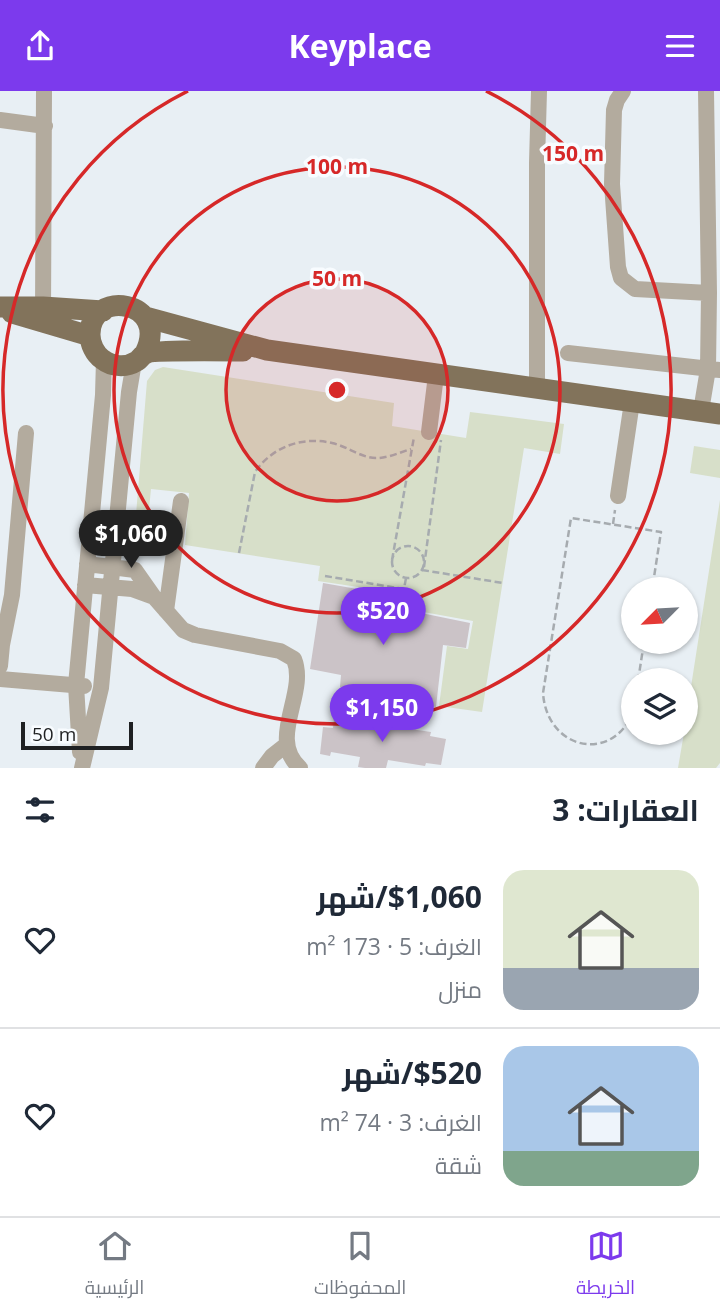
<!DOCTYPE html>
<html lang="ar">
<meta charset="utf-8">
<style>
:root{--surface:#fff;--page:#f2f2f3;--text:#1f2937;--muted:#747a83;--line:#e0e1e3;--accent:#7c3aed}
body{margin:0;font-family:"Open Sans",Cairo,sans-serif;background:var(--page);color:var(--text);direction:rtl;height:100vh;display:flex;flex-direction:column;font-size:26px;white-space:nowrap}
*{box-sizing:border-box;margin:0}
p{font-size:23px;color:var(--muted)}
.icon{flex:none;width:38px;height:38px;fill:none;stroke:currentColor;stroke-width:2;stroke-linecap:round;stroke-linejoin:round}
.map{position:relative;height:677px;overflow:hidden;direction:ltr}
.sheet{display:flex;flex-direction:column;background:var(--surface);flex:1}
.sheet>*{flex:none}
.needle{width:46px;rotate:246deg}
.tools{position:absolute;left:621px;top:486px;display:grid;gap:14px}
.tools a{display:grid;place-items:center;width:77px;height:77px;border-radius:50%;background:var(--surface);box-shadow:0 2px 5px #0004;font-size:35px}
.scale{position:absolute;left:21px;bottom:18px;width:112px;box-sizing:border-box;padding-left:7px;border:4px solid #1e2022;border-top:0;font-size:19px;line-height:24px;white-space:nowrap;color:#1e2022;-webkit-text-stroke:5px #f8fcff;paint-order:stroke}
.price{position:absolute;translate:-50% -60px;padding:0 16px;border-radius:24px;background:var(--accent);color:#fff;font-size:23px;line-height:46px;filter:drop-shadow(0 2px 4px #0008)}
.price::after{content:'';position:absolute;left:50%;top:42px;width:21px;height:16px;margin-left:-10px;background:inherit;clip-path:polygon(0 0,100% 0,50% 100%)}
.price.selected{background:#222;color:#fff}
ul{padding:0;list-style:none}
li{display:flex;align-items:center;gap:21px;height:175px;padding:0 21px}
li+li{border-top:2px solid var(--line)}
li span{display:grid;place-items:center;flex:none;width:196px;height:140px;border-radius:21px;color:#555}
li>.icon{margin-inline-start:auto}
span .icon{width:84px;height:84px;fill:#fffc;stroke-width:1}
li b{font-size:30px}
h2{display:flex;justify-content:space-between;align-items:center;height:84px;padding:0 21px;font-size:30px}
header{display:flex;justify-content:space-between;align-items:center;height:91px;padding:0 21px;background:var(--accent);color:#fff;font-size:32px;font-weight:700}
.tab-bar{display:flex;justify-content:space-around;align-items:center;height:98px;border-top:2px solid var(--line);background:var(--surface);font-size:19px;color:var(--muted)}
.tab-bar a{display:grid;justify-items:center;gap:4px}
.tab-bar .selected{color:var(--accent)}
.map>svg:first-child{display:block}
.green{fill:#d7dfc9}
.building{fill:#cbc3c7}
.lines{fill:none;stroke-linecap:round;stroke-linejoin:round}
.path{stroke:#a6abaf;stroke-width:2.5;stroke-dasharray:7 3.5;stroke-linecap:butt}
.minor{stroke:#b3ab9e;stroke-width:16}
.major{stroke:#82735b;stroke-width:21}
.ring{fill:none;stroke:#d62828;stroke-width:3.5}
.centre{fill:#d62828;stroke:#f8fcff;stroke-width:3.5}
.ring-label{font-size:21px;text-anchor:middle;font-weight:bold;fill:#d62828;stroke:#f8fcff;stroke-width:7;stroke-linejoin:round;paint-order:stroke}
</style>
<header><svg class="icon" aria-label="menu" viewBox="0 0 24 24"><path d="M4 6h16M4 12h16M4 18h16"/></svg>Keyplace<svg class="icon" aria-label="share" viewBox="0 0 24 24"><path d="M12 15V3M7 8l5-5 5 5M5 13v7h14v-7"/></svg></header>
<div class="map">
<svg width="720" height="677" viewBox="0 0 720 677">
<rect width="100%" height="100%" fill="#e8eff4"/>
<path class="green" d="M 163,276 L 394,312 L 392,335 L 466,347 L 470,321 L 564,333 L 560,363 L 524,357 L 482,621 L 439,615 L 447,555 L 468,558 L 473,530 L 363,510 L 365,497 L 318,490 L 320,475 L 185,454 L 189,402 L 151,398 L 146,449 L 134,448 L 147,290 L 155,279 Z
M 694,355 L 720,359 L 720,387 L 690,382 Z
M 720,409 L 720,672 L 716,677 L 678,677 L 684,642 L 686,642 L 686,628 Z"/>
<path class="building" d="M 323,492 L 363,499 L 360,518 L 389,523 L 390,516 L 412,520 L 411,527 L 419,528 L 421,522 L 470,532 L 466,557 L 443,554 L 436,616 L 397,610 L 398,607 L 340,596 L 341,584 L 310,578 Z
M 334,627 L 431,641 L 430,645 L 446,648 L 441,674 L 426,672 L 425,675 L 388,669 L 386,677 L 365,677 L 358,676 L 360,666 L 331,661 L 330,665 L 320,663 L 323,636 L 333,637 Z"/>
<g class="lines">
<path class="path" d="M 613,433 L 615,419
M392 471a16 16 0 1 1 32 0a16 16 0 1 1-32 0Z
M 239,462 L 255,381 C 272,356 302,345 332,352 C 345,355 356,363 368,366 C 382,370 398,362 411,358
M 392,469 L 414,346
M 424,476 L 441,349
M 422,479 L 503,492
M 325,485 L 404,498 L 406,487
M 638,590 L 644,551
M 634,619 C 614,673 547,660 543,602 L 571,427 L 661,441 L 652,499"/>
<path class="minor" d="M 623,0 L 617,9 L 614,19 L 612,93 L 618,176 L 621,187 L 635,198 L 709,202
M 0,29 L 45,35
M 43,225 L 44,0
M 568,262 L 720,279
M 537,299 L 537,72 L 539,0
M 701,320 L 708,278 L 709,202 L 706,0
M 429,341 L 436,284
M 618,405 L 632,311
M 85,494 L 132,498 L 154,506 L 135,479 L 87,473
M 154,506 L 183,539 L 195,544 L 280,560 L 294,568 C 308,603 267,647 300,677
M 166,520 L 181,410
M 0,575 L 2,554 L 12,504 L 26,342
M 0,588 L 84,595
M 80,661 L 76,594 L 103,304 L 104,269
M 82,677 L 101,597 L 129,301 L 134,271
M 263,677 L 272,665 L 286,654"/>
<path class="major" d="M 0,216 L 43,216 L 103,220
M 12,222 L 90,245
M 145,226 L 267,259 L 720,323
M 145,262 C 171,209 89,197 90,244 C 90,253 95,263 102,268 C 112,276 126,277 137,270 C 140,268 142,264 145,263 C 151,259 229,260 243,260"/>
</g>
<circle cx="337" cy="299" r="111" fill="#d62828" fill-opacity=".12"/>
<g class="ring">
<circle cx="337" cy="299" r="111"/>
<circle cx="337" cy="299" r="223"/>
<path d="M486 0A334 334 0 1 1 188 0"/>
</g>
<circle cx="337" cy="299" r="10" class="centre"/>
<g class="ring-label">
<text x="573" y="70">150 m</text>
<text x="337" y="83">100 m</text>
<text x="337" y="195">50 m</text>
</g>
</svg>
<div class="tools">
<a><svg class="needle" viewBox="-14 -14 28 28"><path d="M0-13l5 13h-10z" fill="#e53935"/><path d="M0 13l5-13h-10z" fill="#747a83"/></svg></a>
<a><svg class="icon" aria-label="layers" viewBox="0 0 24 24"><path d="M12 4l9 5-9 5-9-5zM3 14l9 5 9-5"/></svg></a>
</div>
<div class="scale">50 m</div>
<b class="price selected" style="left:131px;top:479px">$1,060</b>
<b class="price" style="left:383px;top:556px">$520</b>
<b class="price" style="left:382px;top:653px">$1,150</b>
</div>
<section class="sheet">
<h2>العقارات: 3<svg class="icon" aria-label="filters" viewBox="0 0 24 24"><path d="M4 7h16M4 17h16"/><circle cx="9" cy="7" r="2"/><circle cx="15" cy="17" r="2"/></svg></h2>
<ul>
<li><span style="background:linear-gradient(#dfe7d0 70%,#9aa5b1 0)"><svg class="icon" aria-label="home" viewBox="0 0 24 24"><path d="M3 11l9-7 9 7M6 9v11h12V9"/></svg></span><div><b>$1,060/شهر</b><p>الغرف: 5 · 173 m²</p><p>منزل</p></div><svg class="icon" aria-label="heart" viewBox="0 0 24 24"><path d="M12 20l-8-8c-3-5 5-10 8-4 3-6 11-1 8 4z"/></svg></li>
<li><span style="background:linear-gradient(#a9c7e8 75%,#7fa58c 0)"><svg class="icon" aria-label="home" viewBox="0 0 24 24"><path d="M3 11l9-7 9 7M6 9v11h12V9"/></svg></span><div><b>$520/شهر</b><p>الغرف: 3 · 74 m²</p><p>شقة</p></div><svg class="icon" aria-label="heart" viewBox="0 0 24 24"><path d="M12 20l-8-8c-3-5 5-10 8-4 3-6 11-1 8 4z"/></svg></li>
</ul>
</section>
<nav class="tab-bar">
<a class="selected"><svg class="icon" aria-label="map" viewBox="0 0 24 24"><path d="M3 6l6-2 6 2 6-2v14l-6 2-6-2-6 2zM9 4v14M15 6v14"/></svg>الخريطة</a>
<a><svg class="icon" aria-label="saved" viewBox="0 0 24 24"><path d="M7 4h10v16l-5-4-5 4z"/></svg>المحفوظات</a>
<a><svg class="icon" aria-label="home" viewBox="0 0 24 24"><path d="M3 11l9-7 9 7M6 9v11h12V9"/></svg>الرئيسية</a>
</nav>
